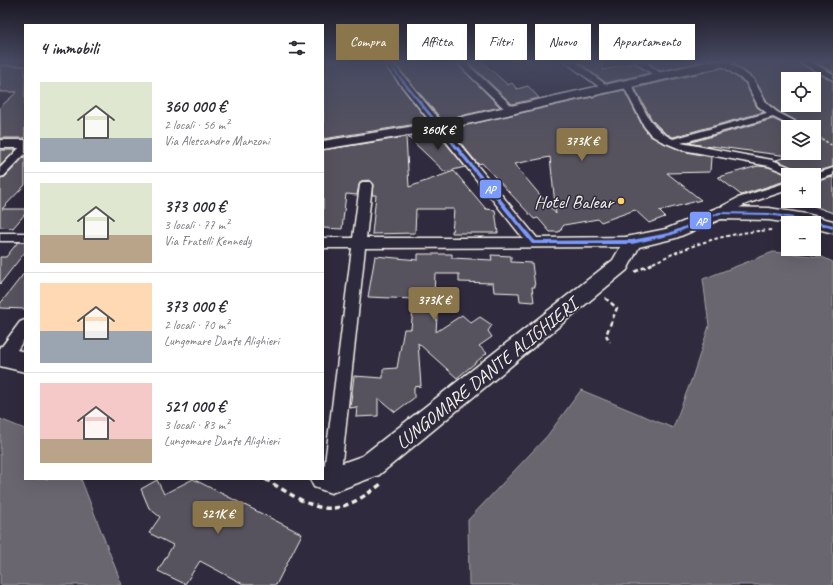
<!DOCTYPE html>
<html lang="it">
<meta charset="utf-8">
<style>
:root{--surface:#fff;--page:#f7f7f7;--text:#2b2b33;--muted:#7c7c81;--line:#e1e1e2;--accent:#8a764a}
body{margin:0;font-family:Caveat,sans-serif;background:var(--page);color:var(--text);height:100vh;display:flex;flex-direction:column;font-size:15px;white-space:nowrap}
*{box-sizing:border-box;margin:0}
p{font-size:13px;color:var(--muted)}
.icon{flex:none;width:22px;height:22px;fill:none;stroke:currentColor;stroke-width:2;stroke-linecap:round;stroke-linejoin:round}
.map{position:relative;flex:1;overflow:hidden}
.side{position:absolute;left:24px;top:24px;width:300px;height:456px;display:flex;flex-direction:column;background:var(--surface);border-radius:0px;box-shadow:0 4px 16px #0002}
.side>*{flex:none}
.hud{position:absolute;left:336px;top:24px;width:380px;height:36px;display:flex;gap:8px}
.buttons{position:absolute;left:781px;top:72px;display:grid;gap:8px}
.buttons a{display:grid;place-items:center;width:40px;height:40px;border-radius:0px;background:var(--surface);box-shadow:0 4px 16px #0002;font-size:20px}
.price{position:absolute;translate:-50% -34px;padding:0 9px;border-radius:4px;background:var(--accent);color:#fff;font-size:13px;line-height:26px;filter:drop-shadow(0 1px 2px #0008)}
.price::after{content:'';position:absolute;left:50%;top:24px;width:12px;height:9px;margin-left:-6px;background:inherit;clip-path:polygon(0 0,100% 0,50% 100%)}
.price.on{background:#222;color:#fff}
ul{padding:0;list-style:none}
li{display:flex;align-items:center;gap:12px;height:100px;padding:0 16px}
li+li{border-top:1px solid var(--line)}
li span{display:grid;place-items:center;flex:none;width:112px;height:80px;border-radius:0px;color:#555}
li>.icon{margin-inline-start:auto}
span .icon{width:48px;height:48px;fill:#fffc;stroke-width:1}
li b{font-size:17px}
h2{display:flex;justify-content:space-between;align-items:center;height:48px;padding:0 16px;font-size:17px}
.tag{padding:0 14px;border-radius:0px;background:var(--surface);box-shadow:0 4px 16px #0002;font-size:14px;line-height:36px}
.tag.on{background:var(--accent);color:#fff}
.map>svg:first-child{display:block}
.water{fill:#6a6670;stroke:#a19ea0}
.building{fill:#56525f;stroke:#f4f1e8;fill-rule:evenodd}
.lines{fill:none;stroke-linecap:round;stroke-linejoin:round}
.street-casing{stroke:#f4f1e8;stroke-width:3}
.secondary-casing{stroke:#f4f1e8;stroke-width:3}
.path-far3{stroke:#f4f1e8;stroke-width:1.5;stroke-dasharray:2.5 2;stroke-linecap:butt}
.path-far2{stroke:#f4f1e8;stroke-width:2;stroke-dasharray:3.5 2.5;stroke-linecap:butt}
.path-far1{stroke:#f4f1e8;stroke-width:2.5;stroke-dasharray:4.5 3;stroke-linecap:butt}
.path{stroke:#f4f1e8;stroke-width:3.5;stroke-dasharray:5.5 4;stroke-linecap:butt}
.street{fill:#2f2a3d;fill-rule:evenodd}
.secondary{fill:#2f2a3d;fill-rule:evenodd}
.bus-1-casing{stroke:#2f2a3d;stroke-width:3}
.bus-1{fill:#7a9afc;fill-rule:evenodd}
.poi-dot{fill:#ffd166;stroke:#2f2a3d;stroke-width:1.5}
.labels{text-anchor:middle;stroke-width:3;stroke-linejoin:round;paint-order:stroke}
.poi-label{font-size:19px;fill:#f4f1e8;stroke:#2f2a3d;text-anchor:end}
.street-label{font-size:19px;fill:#f4f1e8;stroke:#2f2a3d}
.line-badge{stroke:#2f2a3d;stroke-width:1.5}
.badge-label{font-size:11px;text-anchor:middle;font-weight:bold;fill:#fff}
</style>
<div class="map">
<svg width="833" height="585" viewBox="0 0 833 585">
<rect width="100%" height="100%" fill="#2f2a3d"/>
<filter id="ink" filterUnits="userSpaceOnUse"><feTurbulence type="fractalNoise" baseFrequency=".025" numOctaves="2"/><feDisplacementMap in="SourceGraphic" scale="8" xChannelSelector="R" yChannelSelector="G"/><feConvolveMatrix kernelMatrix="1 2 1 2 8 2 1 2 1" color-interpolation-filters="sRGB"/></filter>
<g filter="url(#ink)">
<path class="water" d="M 773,252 L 822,257 L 833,262 L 833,585 L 469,585 L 468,520 L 547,436 L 581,390 L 673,428 L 692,378 L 709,326 L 703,279 Z
M 0,419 L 25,429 L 25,479 L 81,479 L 122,585 L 0,585 Z"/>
<path class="building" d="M 323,61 L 381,61 L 429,122 L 323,139 Z
M 393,61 L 454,61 L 500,107 L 442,120 Z
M 467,61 L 481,61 L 508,85 L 512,83 L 517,89 L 528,86 L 539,98 L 512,104 Z
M 577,61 L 601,61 L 603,70 L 634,63 L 649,73 L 606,83 Z
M 647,61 L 702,61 L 660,71 Z
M 736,61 L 797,61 L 833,81 L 833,167 L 807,174 L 776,160 L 800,153 L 814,153 L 814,127 L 807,127 L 778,111 L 768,103 L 754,78 L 734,64 ZM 788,79 L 814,79 L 814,105 L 788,105 Z
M 813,61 L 833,61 L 833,72 Z
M 0,66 L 25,66 L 25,138 L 0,138 L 0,107 L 17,92 L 0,92 Z
M 723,68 L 745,83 L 757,107 L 764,112 L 673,137 L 665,133 L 652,120 L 635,88 Z
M 624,90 L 643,127 L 650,136 L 682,151 L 711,157 L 710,172 L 667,173 L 701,200 L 659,211 L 665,217 L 649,223 L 635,210 L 601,222 L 598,219 L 564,225 L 559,232 L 550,232 L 538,218 L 534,219 L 482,163 L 478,164 L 449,129 ZM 550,157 L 556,214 L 514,164 Z
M 773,119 L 790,127 L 788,127 L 788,156 L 711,146 L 711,147 L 688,143 Z
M 437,132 L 465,167 L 445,172 L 408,137 Z
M 406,137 L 409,187 L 454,171 L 486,209 L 495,210 L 498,233 L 452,233 L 454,209 L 416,209 L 415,233 L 372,234 L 376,195 L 372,195 L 373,185 L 370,180 L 361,181 L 359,185 L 357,195 L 346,194 L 342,229 L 323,228 L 323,150 Z
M 0,150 L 16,150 L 0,166 Z
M 25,156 L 25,185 L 2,209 L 25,209 L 25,214 L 13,228 L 0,227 L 0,178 L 5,177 Z
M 758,166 L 769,167 L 788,175 L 788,180 L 741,195 L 718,177 Z
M 833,177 L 833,213 L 814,206 L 814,182 Z
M 18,242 L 25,242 L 25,252 L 0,284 L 0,257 L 6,257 Z
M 418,254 L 452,254 L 452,258 L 492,260 L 491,255 L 511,256 L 511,262 L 532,263 L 535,287 L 532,287 L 534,302 L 520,301 L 519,293 L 494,292 L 493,283 L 459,282 L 459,274 L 435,274 L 433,316 L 437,316 L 436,332 L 462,315 L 471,323 L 480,317 L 492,325 L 488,331 L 492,337 L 479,346 L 487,353 L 457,378 L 418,343 L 421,386 L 414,387 L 414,398 L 395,412 L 378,398 L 378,416 L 356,417 L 357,407 L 350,408 L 354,376 L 383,378 L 383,369 L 397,368 L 404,329 L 411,329 L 414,299 L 368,297 L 375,256 L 418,260 Z
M 25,272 L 25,309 L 0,308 L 0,304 Z
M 193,479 L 302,534 L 276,585 L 245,585 L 200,561 L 185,584 L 158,571 L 173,545 L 149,533 L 160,517 L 149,508 L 141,489 L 157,480 L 164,494 Z"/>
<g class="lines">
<g class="street-casing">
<path id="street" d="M 0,61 L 25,61 L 25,65 L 0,64 Z
M 382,61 L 391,61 L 537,238 L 632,237 L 637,239 L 638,242 L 637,245 L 632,247 L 365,248 L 340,480 L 338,487 L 331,489 L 324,487 L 322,480 L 323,479 L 352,248 L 323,248 L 323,238 L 353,238 L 360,185 L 362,182 L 370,182 L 372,185 L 366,238 L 523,238 Z
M 455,61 L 464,61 L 514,108 L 516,110 L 514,112 L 508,112 Z
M 564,61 L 574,61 L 612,89 L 608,92 L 605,91 Z
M 634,61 L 644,61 L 666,77 L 665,79 L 659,79 Z
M 721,61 L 727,61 L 753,79 L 767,104 L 777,112 L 806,127 L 793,127 L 773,117 L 681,143 L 772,160 L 804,173 L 806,175 L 791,175 L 769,166 L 683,150 L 661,141 L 651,135 L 644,126 L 623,85 L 624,83 L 630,83 C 644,105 646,126 673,139 L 767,113 L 758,106 L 746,82 L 721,65 Z
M 798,61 L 809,61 L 833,74 L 833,80 Z
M 25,145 L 25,154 L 4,176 L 0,177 L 0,168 L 21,146 Z
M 833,168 L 833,175 L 814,181 L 814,175 L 812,175 Z
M 788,182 L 788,190 L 746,204 L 723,216 L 715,216 L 713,213 L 715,210 L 738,198 Z
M 0,233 L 25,233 L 25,241 L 0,241 Z
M 25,320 L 25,338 L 9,362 L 3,364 L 0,363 L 0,349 L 20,322 Z"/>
</g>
<g class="secondary-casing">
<path id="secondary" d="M 711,61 L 735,61 L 729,65 L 440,130 L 323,149 L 323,141 L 440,122 Z
M 0,140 L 25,140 L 25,148 L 0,148 Z
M 719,207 L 769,208 L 806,214 L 833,221 L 833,233 L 814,228 L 814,223 L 789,223 L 769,220 L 721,219 L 676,238 L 639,247 L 627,270 L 379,475 L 331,493 L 314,487 L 310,479 L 323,479 L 323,465 L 331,467 L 362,456 L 613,260 L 626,237 L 666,229 Z
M 0,346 L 25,352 L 25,372 L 0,366 Z"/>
</g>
<path class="path-far3" d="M 814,134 L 833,146"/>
<path class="path-far2" d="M 653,263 C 692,244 729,232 772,230"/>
<path class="path-far1" d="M 635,272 L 655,262
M 605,298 L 617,308 L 606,335 L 610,342"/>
<path class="path" d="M 265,479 C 316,509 329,524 381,484"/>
<use href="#street" class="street"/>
<use href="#secondary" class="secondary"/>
<g class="bus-1-casing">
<path id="bus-1" d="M 388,61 L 535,241 L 632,240 L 669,233 L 719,212 L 769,213 L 806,219 L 833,225 L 833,229 L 814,223 L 769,215 L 720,214 L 672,235 L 632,244 L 532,244 L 385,61 Z"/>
</g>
<use href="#bus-1" class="bus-1"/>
</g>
</g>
<linearGradient id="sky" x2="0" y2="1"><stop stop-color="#1a1722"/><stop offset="0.43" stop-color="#474a62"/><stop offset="1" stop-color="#474a62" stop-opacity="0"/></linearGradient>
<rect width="833" height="143" fill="url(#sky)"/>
<circle class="poi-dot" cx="621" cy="201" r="4"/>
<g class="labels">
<g class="poi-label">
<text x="613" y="208">Hotel Balear</text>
</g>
<g class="street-label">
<text transform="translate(486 373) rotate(-39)" y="7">LUNGOMARE DANTE ALIGHIERI</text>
</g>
</g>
<g class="line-badge">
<rect x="479" y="179" width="23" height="20" rx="4" fill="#7a9afc"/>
<rect x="689" y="211" width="23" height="19" rx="4" fill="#7a9afc"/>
</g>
<g class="badge-label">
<text x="490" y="193">AP</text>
<text x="701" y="225">AP</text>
</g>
</svg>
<div class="buttons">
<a><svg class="icon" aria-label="locate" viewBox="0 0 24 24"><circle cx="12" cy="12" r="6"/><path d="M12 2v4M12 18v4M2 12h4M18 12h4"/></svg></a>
<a><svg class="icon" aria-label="layers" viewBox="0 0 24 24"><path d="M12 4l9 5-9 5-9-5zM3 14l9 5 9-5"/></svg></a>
<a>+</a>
<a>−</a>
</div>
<b class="price on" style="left:438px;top:151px">360K €</b>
<b class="price" style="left:582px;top:162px">373K €</b>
<b class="price" style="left:434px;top:321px">373K €</b>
<b class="price" style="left:218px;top:535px">521K €</b>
<div class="hud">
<a class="tag on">Compra</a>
<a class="tag">Affitta</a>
<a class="tag">Filtri</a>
<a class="tag">Nuovo</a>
<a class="tag">Appartamento</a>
</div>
<section class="side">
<h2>4 immobili<svg class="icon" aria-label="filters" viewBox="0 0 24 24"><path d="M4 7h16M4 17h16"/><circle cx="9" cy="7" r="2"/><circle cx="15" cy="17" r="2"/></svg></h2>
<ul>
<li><span style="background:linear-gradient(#dfe7d0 70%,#9aa5b1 0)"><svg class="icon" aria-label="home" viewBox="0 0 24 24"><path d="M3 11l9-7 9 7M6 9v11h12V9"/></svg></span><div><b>360 000 €</b><p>2 locali · 56 m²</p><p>Via Alessandro Manzoni</p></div></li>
<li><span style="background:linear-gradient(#dfe7d0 65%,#b9a48a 0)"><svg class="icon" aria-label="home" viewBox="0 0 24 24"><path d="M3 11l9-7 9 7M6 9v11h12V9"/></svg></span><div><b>373 000 €</b><p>3 locali · 77 m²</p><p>Via Fratelli Kennedy</p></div></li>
<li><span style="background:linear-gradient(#ffd9b3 60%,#9aa5b1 0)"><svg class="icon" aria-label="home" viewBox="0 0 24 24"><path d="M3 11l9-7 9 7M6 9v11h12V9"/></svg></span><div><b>373 000 €</b><p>2 locali · 70 m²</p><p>Lungomare Dante Alighieri</p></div></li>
<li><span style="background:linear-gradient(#f6c9c9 70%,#b9a48a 0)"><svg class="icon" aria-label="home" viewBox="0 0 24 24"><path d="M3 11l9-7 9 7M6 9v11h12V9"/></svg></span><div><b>521 000 €</b><p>3 locali · 83 m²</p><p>Lungomare Dante Alighieri</p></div></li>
</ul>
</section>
</div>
